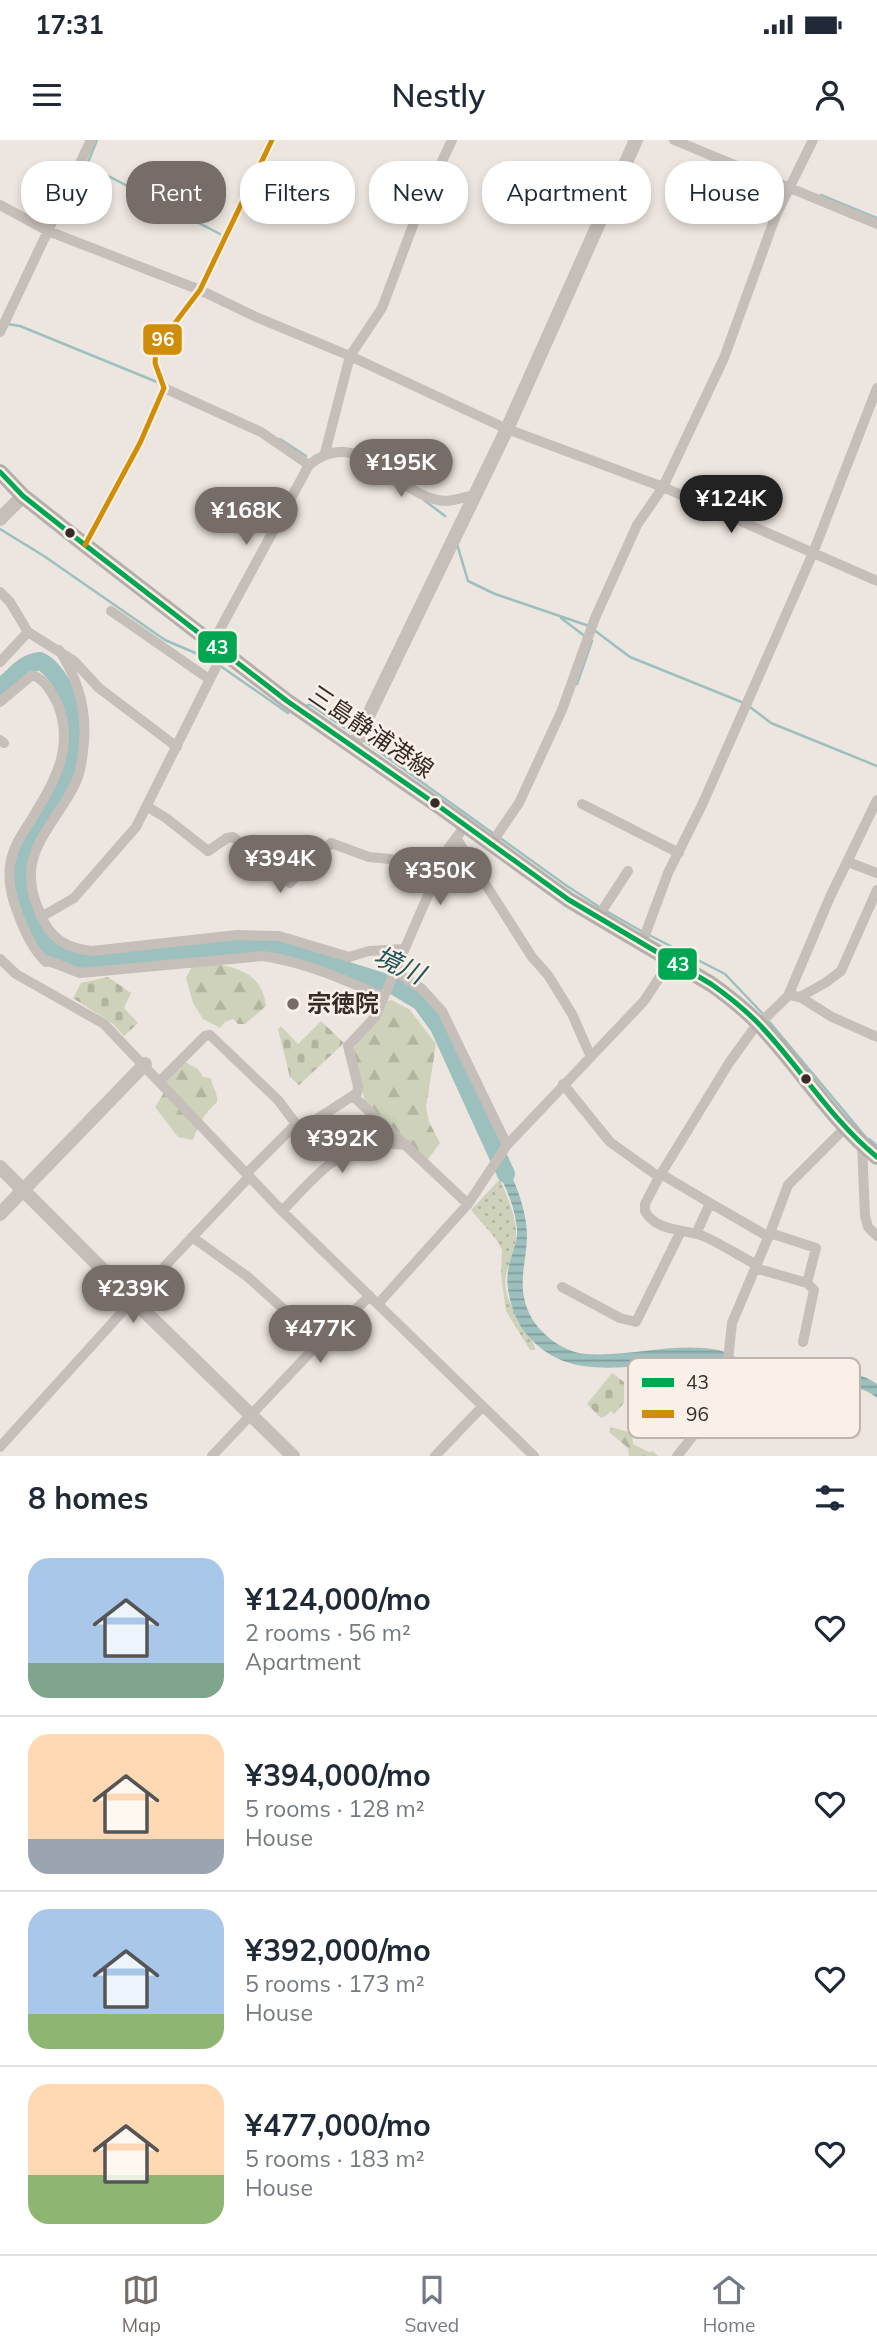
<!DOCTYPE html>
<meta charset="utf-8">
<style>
:root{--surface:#fff;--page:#f2f2f3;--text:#1f2937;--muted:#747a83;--line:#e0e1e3;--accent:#766c68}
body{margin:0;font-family:Mulish,"Noto Sans JP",sans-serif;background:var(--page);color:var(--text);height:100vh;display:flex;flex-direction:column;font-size:26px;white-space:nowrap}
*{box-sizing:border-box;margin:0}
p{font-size:23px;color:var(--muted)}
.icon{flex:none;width:38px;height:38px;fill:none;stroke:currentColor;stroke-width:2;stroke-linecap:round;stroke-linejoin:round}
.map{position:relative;height:1316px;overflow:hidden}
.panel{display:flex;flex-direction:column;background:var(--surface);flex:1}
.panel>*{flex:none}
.guide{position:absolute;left:21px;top:21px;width:836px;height:63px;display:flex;gap:14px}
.price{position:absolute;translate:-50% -60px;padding:0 16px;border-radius:24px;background:var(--accent);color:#fff;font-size:23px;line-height:46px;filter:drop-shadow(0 2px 4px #0008)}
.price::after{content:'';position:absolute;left:50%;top:42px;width:21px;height:16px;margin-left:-10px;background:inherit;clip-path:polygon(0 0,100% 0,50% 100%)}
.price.on{background:#222;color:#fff}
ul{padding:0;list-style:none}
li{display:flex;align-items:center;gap:21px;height:175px;padding:0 28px}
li+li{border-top:2px solid var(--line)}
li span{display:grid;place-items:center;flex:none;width:196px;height:140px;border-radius:21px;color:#555}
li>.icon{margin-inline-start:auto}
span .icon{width:84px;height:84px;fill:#fffc;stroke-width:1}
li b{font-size:30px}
h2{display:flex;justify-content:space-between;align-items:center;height:84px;padding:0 28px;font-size:30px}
.chip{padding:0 24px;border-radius:28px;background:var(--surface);box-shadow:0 4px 10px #0003;font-size:24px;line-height:63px}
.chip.on{background:var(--accent);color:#fff}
.status{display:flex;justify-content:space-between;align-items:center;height:49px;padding:0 35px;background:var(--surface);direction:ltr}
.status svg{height:19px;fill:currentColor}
header{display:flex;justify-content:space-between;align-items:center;height:91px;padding:0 28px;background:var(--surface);font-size:32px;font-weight:600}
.menu{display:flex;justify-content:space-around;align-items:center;height:98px;border-top:2px solid var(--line);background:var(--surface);font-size:19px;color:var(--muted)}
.menu a{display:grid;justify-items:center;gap:4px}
.menu .on{color:var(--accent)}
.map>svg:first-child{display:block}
.grass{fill:url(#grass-dots)}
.forest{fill:url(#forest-firs)}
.cemetery{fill:url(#cemetery-stones)}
.water{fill:url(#water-rules)}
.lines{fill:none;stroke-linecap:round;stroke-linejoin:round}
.stream{stroke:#9cc0be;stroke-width:2.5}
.river{stroke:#9cc0be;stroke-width:18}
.minor{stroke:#c6beb9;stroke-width:10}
.tertiary{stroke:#c6beb9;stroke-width:14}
.secondary{stroke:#b6aeaa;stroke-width:16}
.bus-1-casing{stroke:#faf0e7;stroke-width:10}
.bus-2-casing{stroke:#faf0e7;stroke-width:10}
.bus-1{stroke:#00a651;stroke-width:5}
.bus-2{stroke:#d08d08;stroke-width:5}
.bus-dot{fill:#362b27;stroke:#faf0e7;stroke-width:2.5}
.poi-dot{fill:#766c68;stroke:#faf0e7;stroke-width:2.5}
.labels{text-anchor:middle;stroke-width:5;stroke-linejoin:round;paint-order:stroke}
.street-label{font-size:24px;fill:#362b27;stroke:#faf0e7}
.poi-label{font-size:24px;font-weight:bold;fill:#362b27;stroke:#faf0e7;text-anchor:start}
.water-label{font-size:26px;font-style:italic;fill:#1d5658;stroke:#faf0e7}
.key{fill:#faf0e7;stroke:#bfb5ad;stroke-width:2}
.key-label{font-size:19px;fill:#362b27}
.line-badge{stroke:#faf0e7;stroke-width:2.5}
.badge-label{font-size:19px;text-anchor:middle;font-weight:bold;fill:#fff}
</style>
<div class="status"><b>17:31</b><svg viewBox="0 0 49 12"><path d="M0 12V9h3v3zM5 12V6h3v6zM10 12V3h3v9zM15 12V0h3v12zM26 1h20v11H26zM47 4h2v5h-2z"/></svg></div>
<header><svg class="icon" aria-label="menu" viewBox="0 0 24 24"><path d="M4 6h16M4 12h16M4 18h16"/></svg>Nestly<svg class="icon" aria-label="person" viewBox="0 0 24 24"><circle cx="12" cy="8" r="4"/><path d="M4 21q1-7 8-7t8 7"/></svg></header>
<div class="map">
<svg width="877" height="1316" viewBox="0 0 877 1316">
<defs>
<pattern id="grass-dots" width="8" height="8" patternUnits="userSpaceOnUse" patternTransform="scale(1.75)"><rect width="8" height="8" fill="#cfd2ba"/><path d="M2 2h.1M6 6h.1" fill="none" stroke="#b2b4a0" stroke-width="1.8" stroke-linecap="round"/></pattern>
<pattern id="forest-firs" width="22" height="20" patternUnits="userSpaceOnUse" patternTransform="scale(1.75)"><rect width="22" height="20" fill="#cfd2ba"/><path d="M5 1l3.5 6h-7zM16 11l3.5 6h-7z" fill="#b2b4a0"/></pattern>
<pattern id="cemetery-stones" width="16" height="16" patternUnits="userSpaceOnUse" patternTransform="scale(1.75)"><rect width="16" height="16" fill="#cfd2ba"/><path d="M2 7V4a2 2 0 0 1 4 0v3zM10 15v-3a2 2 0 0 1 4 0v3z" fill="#b2b4a0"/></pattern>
<pattern id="water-rules" width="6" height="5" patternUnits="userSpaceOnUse" patternTransform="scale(1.75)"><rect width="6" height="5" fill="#9cc0be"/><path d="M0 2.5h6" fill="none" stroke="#809c9a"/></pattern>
</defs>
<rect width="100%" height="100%" fill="#ede6e0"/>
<path class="grass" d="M 500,1039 C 507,1057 517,1077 516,1097 C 515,1117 502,1131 506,1151 C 510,1171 535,1197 535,1210 L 530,1210 L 506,1171 L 501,1135 L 502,1110 L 496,1099 L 471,1070 Z"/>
<path class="forest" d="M 215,824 C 242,828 262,836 266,866 L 245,884 L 238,884 L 233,879 L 225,882 L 220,888 L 203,879 L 193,863 L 186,838 L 192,826 L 200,827 Z
M 392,860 L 410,870 L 436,904 L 426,967 L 429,982 L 440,1003 L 426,1022 L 365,961 L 351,912 L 387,861 Z
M 185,922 L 198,929 L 203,937 L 211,938 C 212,947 218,952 217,962 C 205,973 198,984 193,1000 L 178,997 L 155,967 L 163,954 L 165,941 Z
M 611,1287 L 632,1293 L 633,1304 L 649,1312 L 653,1311 L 658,1316 L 629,1316 L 628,1308 L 609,1292 Z"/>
<path class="cemetery" d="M 108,837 L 131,853 L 124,868 L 138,883 L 124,896 L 113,884 L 73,858 L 81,843 Z
M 321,881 L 344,903 L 299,945 L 290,937 L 278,889 L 281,886 L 298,904 Z
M 612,1233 L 624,1242 L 624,1263 L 614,1274 L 611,1271 L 606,1276 L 601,1278 L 587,1264 Z"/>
<path class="water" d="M 502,1013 C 513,1039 526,1065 527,1094 C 527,1125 515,1146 531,1177 C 541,1195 565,1213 586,1214 C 630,1217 674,1202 718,1210 C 737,1214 753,1230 770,1237 C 779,1241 791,1243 801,1244 C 826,1246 848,1222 877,1244 L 877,1258 C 864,1246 844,1245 827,1250 C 821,1252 813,1256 807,1256 C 771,1259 746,1231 713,1223 C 689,1217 663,1223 639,1226 C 594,1230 554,1230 524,1191 C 513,1175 505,1150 508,1131 C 510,1116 518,1104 517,1089 C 515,1067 505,1044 494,1025 Z"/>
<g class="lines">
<path class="stream" d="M 97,0 L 87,25 L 220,94
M 821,55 L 877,78
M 7,184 L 20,186 L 157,242
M 280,299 L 306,316
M 424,360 L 445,376
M 0,389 L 44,416 L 165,500 L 214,521
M 457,404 L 468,441 L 495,454 L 589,486
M 561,478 L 586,497
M 594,490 L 630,517 L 744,563
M 219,525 L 288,573
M 577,544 L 592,501
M 308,565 L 311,565 L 355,595
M 750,567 L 771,583 L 877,626
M 363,600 L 494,694
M 500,698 L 567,746 L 601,768
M 606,771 L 643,792
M 649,795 L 725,834 L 763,874
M 767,879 L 869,1001
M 869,999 L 877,1006"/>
<path class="river" d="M 0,547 C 16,537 19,524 40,521 C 52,527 61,542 66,553 C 99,622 50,656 25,710 C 13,738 24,784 46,804 C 55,813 66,818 78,822 L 269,806 L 393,845 L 421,862 L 439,887 L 506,1034"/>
<path class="minor" d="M 674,0 L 877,84
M 0,65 L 48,91 L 200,150 L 254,176 L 350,216 L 507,289 L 663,347 L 877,441
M 0,192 L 91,0
M 164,248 L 261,292 L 309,325
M 325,313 L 350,216 L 382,168 L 418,72 L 452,0
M 85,405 L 140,303 L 164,248 L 155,223 L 156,208 L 200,150 L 272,0
M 0,452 L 10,462 L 28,492 L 74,521 L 99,548 L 177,607
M 111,471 L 209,539
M 212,504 L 309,325 C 358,284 392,351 438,360 C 452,363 461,357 475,355
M 59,510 C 79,540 88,575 83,611 C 82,621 80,633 76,642 C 63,672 29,703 31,737 C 31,749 35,762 40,773 C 50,799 66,808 92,811 L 237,795 L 279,796 L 349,817 L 369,811 L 404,809
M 0,522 L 28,492
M 0,562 L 31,536 L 35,536 C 46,541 53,554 58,565 C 75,609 53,644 31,680 C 24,691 16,702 13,713 C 6,733 10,753 17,771 C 24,790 32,809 46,822 L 49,821 L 80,833 L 263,816 C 304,822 346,840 383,857
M 0,600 L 4,603
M 582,664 L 679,713
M 148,667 L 166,678 L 208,711 L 227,698 L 233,697 L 290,743 L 331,703 L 369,717 L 390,719 L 436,737
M 456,698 L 532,817 L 548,835 L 572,874 L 591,917
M 491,704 L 519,663 L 562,570 L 595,478 L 637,385 L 663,347 L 724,218 L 776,75 L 813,0
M 848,722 L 877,733
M 41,777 L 74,758 L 136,687 L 223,513
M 598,777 L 628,731
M 642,803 L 668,733 L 702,665 L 813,413 L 877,248
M 0,819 L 16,834 L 104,884 L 282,1071 L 534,1316
M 395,831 L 422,849 L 442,871 L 507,1005
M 794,856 L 800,857 L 832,877 L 877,897
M 800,857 L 825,843 L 841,831 L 877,750
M 160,941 L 205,896 L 210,895 L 278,960 L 296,984
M 563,944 L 610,1002 L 659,1037
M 354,957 L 468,1064
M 862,1005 L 865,1076 L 868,1087 L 877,1096
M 247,1033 L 296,984 L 306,986 L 357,953 L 358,946 L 348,906 L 375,877 L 449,707 L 466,685
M 661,1034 L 710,1063 L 696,1094
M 710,1063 L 769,1097
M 282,1071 C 307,1046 332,1013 368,1005 C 380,1002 394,1004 407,1005
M 770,1093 L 816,1108 L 807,1143
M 192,1097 L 248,1137 L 320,1202
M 757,1125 C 739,1116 722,1104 703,1096 C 685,1089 656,1092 645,1071 L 645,1064 L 659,1037 L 729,923 L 752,891 L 788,856 L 830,757 L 877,660
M 755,1128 L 807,1143 L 814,1150 L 803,1202
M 562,1147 L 620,1178 L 636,1182 L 680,1093
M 378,1164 L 468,1064 L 507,1005 L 644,861 L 671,820
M 0,1307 L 133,1160 L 249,1037
M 212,1316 L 320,1202 L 370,1156
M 435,1316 L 482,1267
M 677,1316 L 719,1263 L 726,1238 L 732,1183 L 770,1093 L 788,1045 L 846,987"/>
<path class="tertiary" d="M 0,379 L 23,356
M 353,607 L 507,289 L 636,0
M 0,1027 L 133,1160 L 293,1316
M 0,1074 L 145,924"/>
<path class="secondary" d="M 0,332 L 23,356 L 85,405 L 287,561 L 440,667 L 569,760 L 711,844 C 728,856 743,868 757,882 C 799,925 830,979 877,1017"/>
<g class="bus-1-casing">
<path id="bus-1" d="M 0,332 L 23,356 L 85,405 L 287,561 L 440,667 L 569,760 L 711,844 C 728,856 743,868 757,882 C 799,925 830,979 877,1017"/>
</g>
<g class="bus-2-casing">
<path id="bus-2" d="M 85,405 L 140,303 L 164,248 L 155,223 L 156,208 L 200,150 L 272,0"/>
</g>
<use href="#bus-1" class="bus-1"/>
<use href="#bus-2" class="bus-2"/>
</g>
<g class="bus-dot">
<circle cx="70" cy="393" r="6"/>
<circle cx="435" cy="663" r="6"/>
<circle cx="806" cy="939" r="6"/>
</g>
<circle class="poi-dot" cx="293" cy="864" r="7"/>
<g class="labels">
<g class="street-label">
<text transform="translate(371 592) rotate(34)" y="8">三島静浦港線</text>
</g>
<g class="poi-label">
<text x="307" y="872">宗徳院</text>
</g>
<g class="water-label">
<text transform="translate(399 825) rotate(25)" y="9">境川</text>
</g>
</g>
<rect x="628" y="1218" width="232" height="80" rx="10" class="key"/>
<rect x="642" y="1238" width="32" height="9" fill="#00a651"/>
<rect x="642" y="1270" width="32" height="8" fill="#d08d08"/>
<g class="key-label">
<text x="686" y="1249">43</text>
<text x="686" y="1281">96</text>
</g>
<g class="line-badge">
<rect x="142" y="183" width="41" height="33" rx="7" fill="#d08d08"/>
<rect x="197" y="490" width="41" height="34" rx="7" fill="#00a651"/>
<rect x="657" y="807" width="41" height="34" rx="7" fill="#00a651"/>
</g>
<g class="badge-label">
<text x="163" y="206">96</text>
<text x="217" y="514">43</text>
<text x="678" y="831">43</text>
</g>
</svg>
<b class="price" style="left:401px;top:359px">¥195K</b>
<b class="price on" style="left:731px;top:395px">¥124K</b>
<b class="price" style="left:246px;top:407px">¥168K</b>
<b class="price" style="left:280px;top:755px">¥394K</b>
<b class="price" style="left:440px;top:767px">¥350K</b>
<b class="price" style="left:342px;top:1035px">¥392K</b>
<b class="price" style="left:133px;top:1185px">¥239K</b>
<b class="price" style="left:320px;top:1225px">¥477K</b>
<div class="guide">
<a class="chip">Buy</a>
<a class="chip on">Rent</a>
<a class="chip">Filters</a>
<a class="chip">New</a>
<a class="chip">Apartment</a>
<a class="chip">House</a>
</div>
</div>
<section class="panel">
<h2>8 homes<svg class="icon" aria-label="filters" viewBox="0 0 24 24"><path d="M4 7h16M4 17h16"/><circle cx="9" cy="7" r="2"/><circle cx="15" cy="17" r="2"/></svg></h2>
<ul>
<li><span style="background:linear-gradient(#a9c7e8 75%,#7fa58c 0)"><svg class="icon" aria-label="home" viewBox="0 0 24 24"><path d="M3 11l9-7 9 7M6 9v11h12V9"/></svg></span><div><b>¥124,000/mo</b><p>2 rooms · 56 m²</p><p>Apartment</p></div><svg class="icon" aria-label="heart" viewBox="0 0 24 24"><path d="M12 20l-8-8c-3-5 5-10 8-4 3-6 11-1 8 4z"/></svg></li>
<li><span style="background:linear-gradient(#ffd9b3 75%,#9aa5b1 0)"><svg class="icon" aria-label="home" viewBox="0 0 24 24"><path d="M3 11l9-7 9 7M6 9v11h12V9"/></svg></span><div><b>¥394,000/mo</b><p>5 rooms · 128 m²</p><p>House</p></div><svg class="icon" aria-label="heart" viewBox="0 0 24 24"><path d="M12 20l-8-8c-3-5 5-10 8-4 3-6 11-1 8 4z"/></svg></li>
<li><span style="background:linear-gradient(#a9c7e8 75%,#8fb573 0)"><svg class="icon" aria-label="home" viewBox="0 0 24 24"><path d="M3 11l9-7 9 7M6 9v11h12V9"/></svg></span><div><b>¥392,000/mo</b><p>5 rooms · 173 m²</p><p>House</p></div><svg class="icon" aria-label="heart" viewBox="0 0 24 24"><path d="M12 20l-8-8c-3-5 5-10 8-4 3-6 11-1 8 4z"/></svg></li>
<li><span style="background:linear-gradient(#ffd9b3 65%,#8fb573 0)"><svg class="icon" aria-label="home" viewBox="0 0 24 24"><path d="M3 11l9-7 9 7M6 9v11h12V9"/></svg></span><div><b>¥477,000/mo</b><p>5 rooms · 183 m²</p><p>House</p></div><svg class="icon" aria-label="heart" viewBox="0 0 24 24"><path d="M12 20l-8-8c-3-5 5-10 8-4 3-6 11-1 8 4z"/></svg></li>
</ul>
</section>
<nav class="menu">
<a class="on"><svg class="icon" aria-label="map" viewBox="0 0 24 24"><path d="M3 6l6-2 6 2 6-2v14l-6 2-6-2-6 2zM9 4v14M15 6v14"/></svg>Map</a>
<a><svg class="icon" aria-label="saved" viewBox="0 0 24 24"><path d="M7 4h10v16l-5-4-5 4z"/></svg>Saved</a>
<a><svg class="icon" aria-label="home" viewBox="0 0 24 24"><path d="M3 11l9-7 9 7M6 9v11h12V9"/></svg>Home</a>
</nav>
